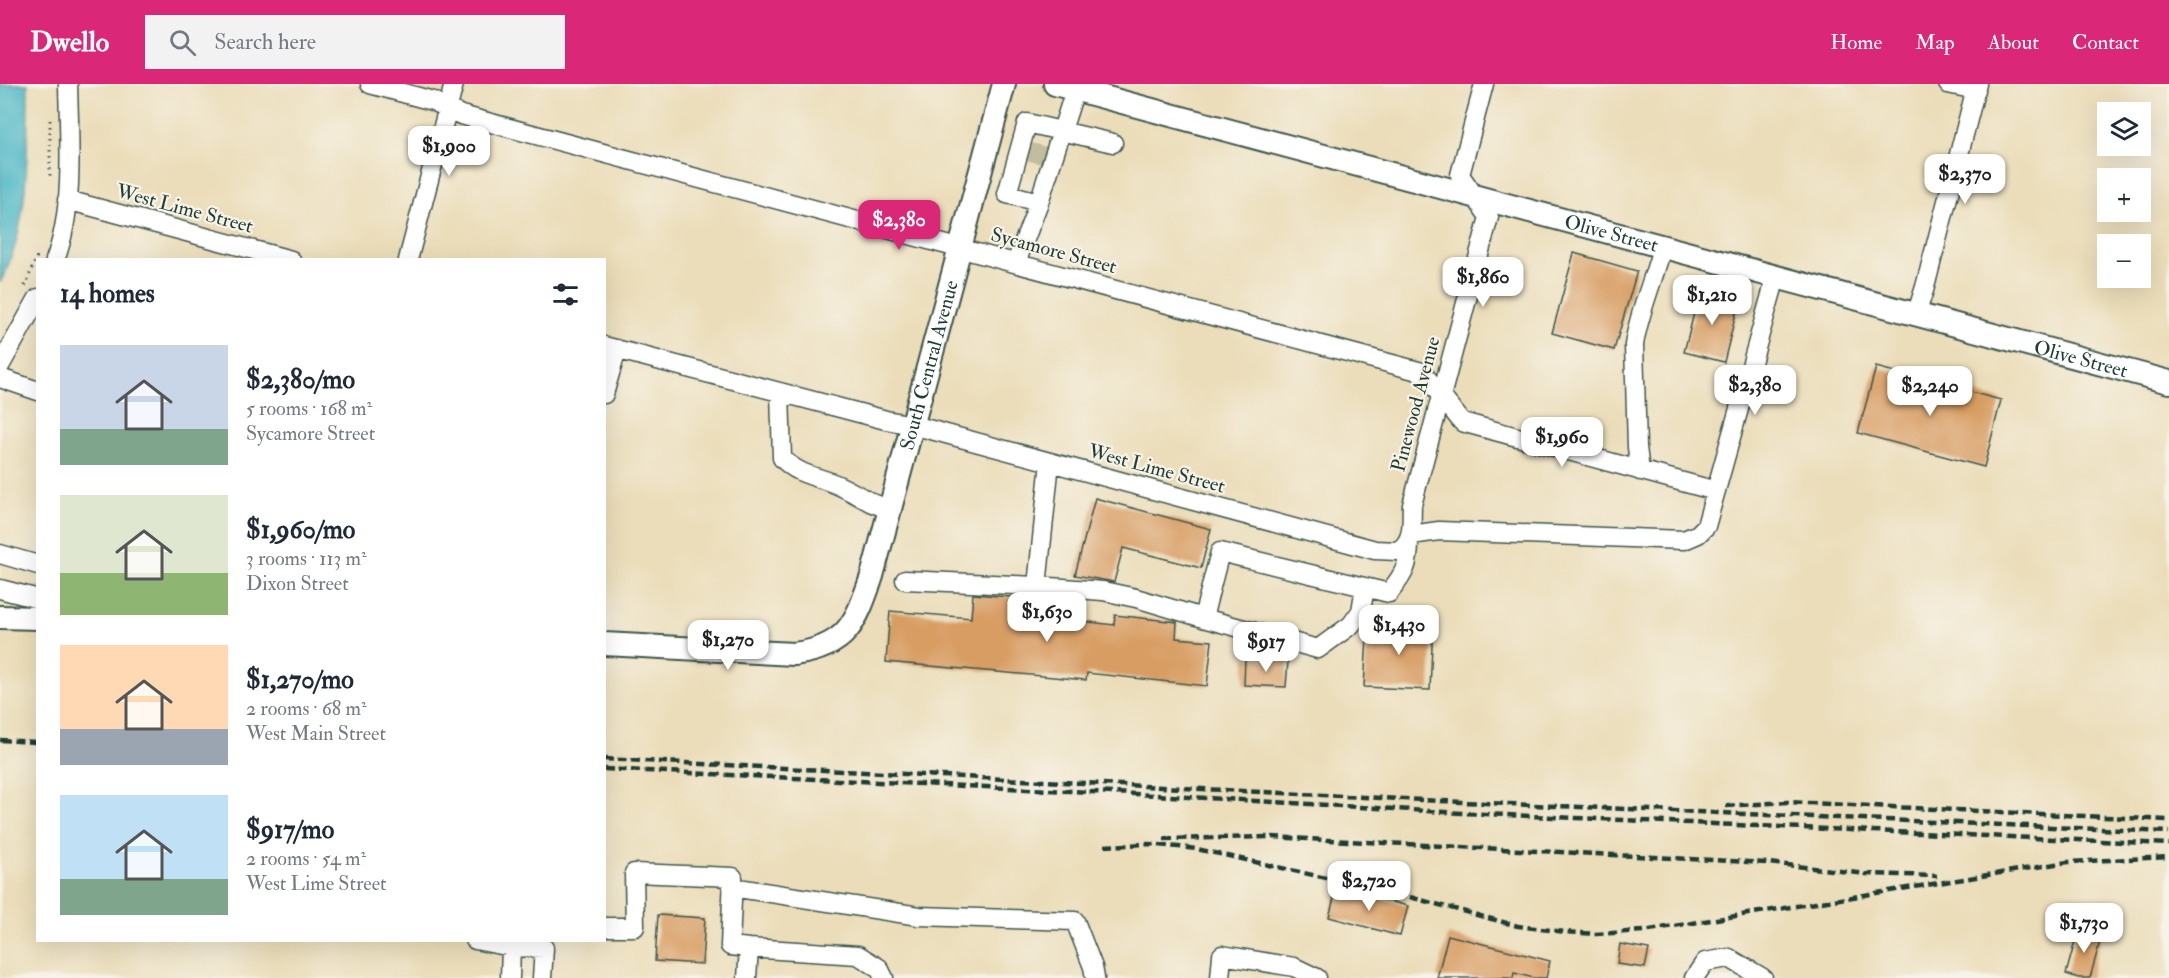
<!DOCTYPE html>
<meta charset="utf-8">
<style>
:root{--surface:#fff;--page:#f2f2f3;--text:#1f2937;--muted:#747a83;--accent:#db2777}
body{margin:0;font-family:"IM FELL Double Pica",serif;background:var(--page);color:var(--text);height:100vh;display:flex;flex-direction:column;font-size:22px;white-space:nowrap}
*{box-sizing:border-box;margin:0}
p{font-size:20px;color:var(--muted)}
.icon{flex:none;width:33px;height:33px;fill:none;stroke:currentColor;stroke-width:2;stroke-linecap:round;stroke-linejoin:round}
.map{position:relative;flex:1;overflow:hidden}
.drawer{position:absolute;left:36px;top:174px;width:570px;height:684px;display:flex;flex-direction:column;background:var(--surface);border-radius:0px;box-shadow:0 6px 24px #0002}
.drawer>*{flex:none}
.fabs{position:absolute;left:2097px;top:18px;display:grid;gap:12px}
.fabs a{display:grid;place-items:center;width:54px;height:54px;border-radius:0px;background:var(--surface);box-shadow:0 6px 24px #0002;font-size:30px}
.price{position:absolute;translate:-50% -51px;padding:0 14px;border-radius:12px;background:#fff;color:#222;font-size:20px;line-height:39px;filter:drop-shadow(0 2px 3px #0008)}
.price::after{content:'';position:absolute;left:50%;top:36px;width:18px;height:14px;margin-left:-9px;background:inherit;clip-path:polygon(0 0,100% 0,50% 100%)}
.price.on{background:var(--accent);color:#fff}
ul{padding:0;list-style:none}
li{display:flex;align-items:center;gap:18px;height:150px;padding:0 24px}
li span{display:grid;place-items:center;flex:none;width:168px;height:120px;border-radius:0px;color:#555}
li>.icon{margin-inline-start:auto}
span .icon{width:72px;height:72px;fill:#fffc;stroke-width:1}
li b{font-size:26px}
h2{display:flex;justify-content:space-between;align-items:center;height:72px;padding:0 24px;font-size:26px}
header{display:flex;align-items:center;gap:36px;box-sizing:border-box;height:84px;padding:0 30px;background:var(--accent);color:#fff}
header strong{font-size:28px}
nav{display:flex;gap:33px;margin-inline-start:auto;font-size:21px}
.search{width:420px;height:54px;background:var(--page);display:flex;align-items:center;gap:15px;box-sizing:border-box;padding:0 21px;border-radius:0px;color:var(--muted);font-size:22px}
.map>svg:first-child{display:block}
.water{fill:#4ab6c6;stroke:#347a7d;stroke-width:1.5}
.building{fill:#d89d64}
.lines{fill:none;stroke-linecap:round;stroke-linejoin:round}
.minor-tunnel{stroke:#c2bd9e;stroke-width:18;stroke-dasharray:18 9;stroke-linecap:butt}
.minor-casing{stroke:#3e5548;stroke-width:21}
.major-casing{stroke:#3e5548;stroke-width:26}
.path{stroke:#3e5548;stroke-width:3;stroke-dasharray:1.5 4.5;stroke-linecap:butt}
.minor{stroke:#fff;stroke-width:18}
.major{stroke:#fff;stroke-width:22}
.rail{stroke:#1f3d34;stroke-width:4.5;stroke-dasharray:9 4.5;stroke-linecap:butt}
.labels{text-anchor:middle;stroke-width:4.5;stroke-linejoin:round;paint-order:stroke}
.street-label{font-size:20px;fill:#1f3d34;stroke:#f7f3e8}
</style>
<header>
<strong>Dwello</strong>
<div class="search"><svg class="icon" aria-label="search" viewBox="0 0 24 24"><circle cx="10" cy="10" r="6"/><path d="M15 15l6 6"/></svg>Search here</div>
<nav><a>Home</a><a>Map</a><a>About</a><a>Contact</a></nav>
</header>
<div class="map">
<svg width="2169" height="894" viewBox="0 0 2169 894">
<rect width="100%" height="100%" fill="#f7f3e8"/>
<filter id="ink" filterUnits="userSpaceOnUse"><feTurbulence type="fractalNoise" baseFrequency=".0167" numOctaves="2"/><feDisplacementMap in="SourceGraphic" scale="12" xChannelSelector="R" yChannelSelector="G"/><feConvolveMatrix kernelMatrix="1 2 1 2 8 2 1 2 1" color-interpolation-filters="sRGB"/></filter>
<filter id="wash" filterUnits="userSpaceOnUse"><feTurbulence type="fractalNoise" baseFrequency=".008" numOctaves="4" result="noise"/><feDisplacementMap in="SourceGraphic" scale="24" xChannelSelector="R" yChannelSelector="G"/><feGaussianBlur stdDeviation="1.35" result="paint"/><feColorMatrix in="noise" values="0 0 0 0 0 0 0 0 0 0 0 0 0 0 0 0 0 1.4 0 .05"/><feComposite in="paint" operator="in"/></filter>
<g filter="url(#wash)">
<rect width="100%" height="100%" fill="#ebddb9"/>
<path class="water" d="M 0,0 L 28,0 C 27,64 31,142 0,199 Z"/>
<g id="blocks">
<path class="building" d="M 1574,169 L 1637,187 L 1614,266 L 1552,249 Z
M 1700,206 L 1739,217 L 1724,278 L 1684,268 Z
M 1876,283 L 2001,316 L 1984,383 L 1858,349 Z
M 1095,414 L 1211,445 L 1201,484 L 1123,464 L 1114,498 L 1075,491 Z
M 973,510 L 1073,518 L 1072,536 L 1114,541 L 1115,531 L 1177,538 L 1176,554 L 1212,557 L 1207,602 L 1087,589 L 1086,596 L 886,578 L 890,527 L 971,534 Z
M 1368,537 L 1433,540 L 1430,606 L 1364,603 Z
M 1245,574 L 1288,577 L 1286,603 L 1244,601 Z
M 1337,803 L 1408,822 L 1400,852 L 1329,833 Z
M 658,831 L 705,834 L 702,880 L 655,877 Z
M 2079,843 L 2102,850 L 2090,894 L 2079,894 L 2066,890 Z
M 1448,851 L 1550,877 L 1546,894 L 1534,894 L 1514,889 L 1513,894 L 1437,894 Z
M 1620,860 L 1649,865 L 1645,884 L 1617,880 Z"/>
</g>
</g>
<g filter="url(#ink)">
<use href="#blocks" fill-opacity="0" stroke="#3e5548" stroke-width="1.5"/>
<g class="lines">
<path class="minor-tunnel" d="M 1027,67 L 1046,72"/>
<g class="minor-casing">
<path id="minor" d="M 370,0 L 433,17 L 461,31 L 1422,288 L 1462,338 L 1716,407
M 1948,0 L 1976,6
M 67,116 L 291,176
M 1039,118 L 1007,110 L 1027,39 L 1113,59
M 55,176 C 75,125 69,54 68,0
M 408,176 L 454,0
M 1016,179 L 1039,118 L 1075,6
M 1916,231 L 1925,203 L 1977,0
M 604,262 L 886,336 L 913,341 L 1375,466 L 1398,467 C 1415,456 1411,438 1412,421 L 1489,133 L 1460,91 L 1484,0
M 0,282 L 38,214
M 0,294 L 38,307
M 780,308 L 782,374 C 801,394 822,392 844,404 C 863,413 869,420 891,425
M 604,310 L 617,265
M 1640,387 L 1637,363 L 1634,261 C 1639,227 1654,196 1662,163
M 1411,451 L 1439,447 L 1684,456 L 1698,450 L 1706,442 L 1776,193
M 0,470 L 38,481
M 905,496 L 1037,502 L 1050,378
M 1037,502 L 1103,507 L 1136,514 L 1203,534
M 1365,503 L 1361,527 L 1351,541 L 1318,565 L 1203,534 L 1220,468 L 1389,509 C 1404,490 1409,482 1409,458
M 0,505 L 35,514
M 732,803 L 919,832 L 1075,837 L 1093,883 L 1095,894
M 604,843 L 635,843 L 634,789 L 733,793 L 730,862 L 749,864
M 475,856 L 511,863 L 544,864
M 510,894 L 511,863
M 542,894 L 544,864
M 747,894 L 749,864 L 858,871 L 879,884 L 884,894
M 1220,894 L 1222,871 L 1294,883 L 1317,894
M 1694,894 L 1705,878 L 1729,874 L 1763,894"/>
</g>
<g class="major-casing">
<g id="major">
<path id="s1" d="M 1055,0 L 2169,298"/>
<path d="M 0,533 L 38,534"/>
<path id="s2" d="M 604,560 L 794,570 C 848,563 856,538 872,492 L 1004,0"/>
</g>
</g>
<path class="path" d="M 50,36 L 50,95
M 25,202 L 37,172"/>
<use href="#minor" class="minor"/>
<use href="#major" class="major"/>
<path class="rail" d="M 0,656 L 38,658
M 604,675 L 1462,718 L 2169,748
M 604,685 L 1155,711 L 1462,729 L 2169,760
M 1726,722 L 1787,718 L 2169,736
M 1164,755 L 1271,753 L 1768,779 L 1866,790 L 1937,792
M 1105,762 L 1149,760 L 1197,765 L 1406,812 L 1518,842 L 1565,848 L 1596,850 L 1643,847 L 2068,778 L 2169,773"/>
</g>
</g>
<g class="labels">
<g class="street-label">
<text transform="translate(185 124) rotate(15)" y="7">West Lime Street</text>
<text dy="7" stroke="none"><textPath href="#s1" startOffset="576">Olive Street</textPath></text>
<text transform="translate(1054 166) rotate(15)" y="7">Sycamore Street</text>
<text dy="7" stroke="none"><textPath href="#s1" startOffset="1062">Olive Street</textPath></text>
<text dy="7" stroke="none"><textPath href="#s2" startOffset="528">South Central Avenue</textPath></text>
<text transform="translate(1415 320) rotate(-75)" y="7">Pinewood Avenue</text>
<text transform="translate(1157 384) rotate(15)" y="7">West Lime Street</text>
</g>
</g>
</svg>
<div class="fabs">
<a><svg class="icon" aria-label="layers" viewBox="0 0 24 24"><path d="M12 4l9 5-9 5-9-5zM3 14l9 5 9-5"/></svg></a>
<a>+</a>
<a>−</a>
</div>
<b class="price" style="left:449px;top:93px">$1,900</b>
<b class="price" style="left:1965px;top:121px">$2,370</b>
<b class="price on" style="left:899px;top:167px">$2,380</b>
<b class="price" style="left:1483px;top:224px">$1,860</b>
<b class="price" style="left:1712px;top:242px">$1,210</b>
<b class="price" style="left:1755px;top:332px">$2,380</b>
<b class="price" style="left:1930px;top:333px">$2,240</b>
<b class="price" style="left:1562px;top:384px">$1,960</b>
<b class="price" style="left:1047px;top:559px">$1,630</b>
<b class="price" style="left:1399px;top:572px">$1,430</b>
<b class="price" style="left:728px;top:587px">$1,270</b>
<b class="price" style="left:1266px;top:589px">$917</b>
<b class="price" style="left:1369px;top:828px">$2,720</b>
<b class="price" style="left:2084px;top:870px">$1,730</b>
<section class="drawer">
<h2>14 homes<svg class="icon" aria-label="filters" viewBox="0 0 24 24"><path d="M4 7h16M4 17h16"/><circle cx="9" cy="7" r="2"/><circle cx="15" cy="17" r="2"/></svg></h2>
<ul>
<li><span style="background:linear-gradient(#c9d6e8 70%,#7fa58c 0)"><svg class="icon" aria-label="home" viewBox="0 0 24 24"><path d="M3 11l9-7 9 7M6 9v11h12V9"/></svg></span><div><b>$2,380/mo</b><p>5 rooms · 168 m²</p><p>Sycamore Street</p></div></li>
<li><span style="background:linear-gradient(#dfe7d0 65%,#8fb573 0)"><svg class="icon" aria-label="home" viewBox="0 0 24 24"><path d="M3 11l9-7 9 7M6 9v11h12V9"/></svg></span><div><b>$1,960/mo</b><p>3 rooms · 113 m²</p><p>Dixon Street</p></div></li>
<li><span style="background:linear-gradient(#ffd9b3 70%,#9aa5b1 0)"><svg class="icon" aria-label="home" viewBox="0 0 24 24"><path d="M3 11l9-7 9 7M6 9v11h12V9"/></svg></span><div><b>$1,270/mo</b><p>2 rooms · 68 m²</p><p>West Main Street</p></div></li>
<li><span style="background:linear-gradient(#bfe0f5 70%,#7fa58c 0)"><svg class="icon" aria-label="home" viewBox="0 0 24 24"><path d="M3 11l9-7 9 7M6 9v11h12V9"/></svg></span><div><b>$917/mo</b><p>2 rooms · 54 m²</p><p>West Lime Street</p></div></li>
</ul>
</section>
</div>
